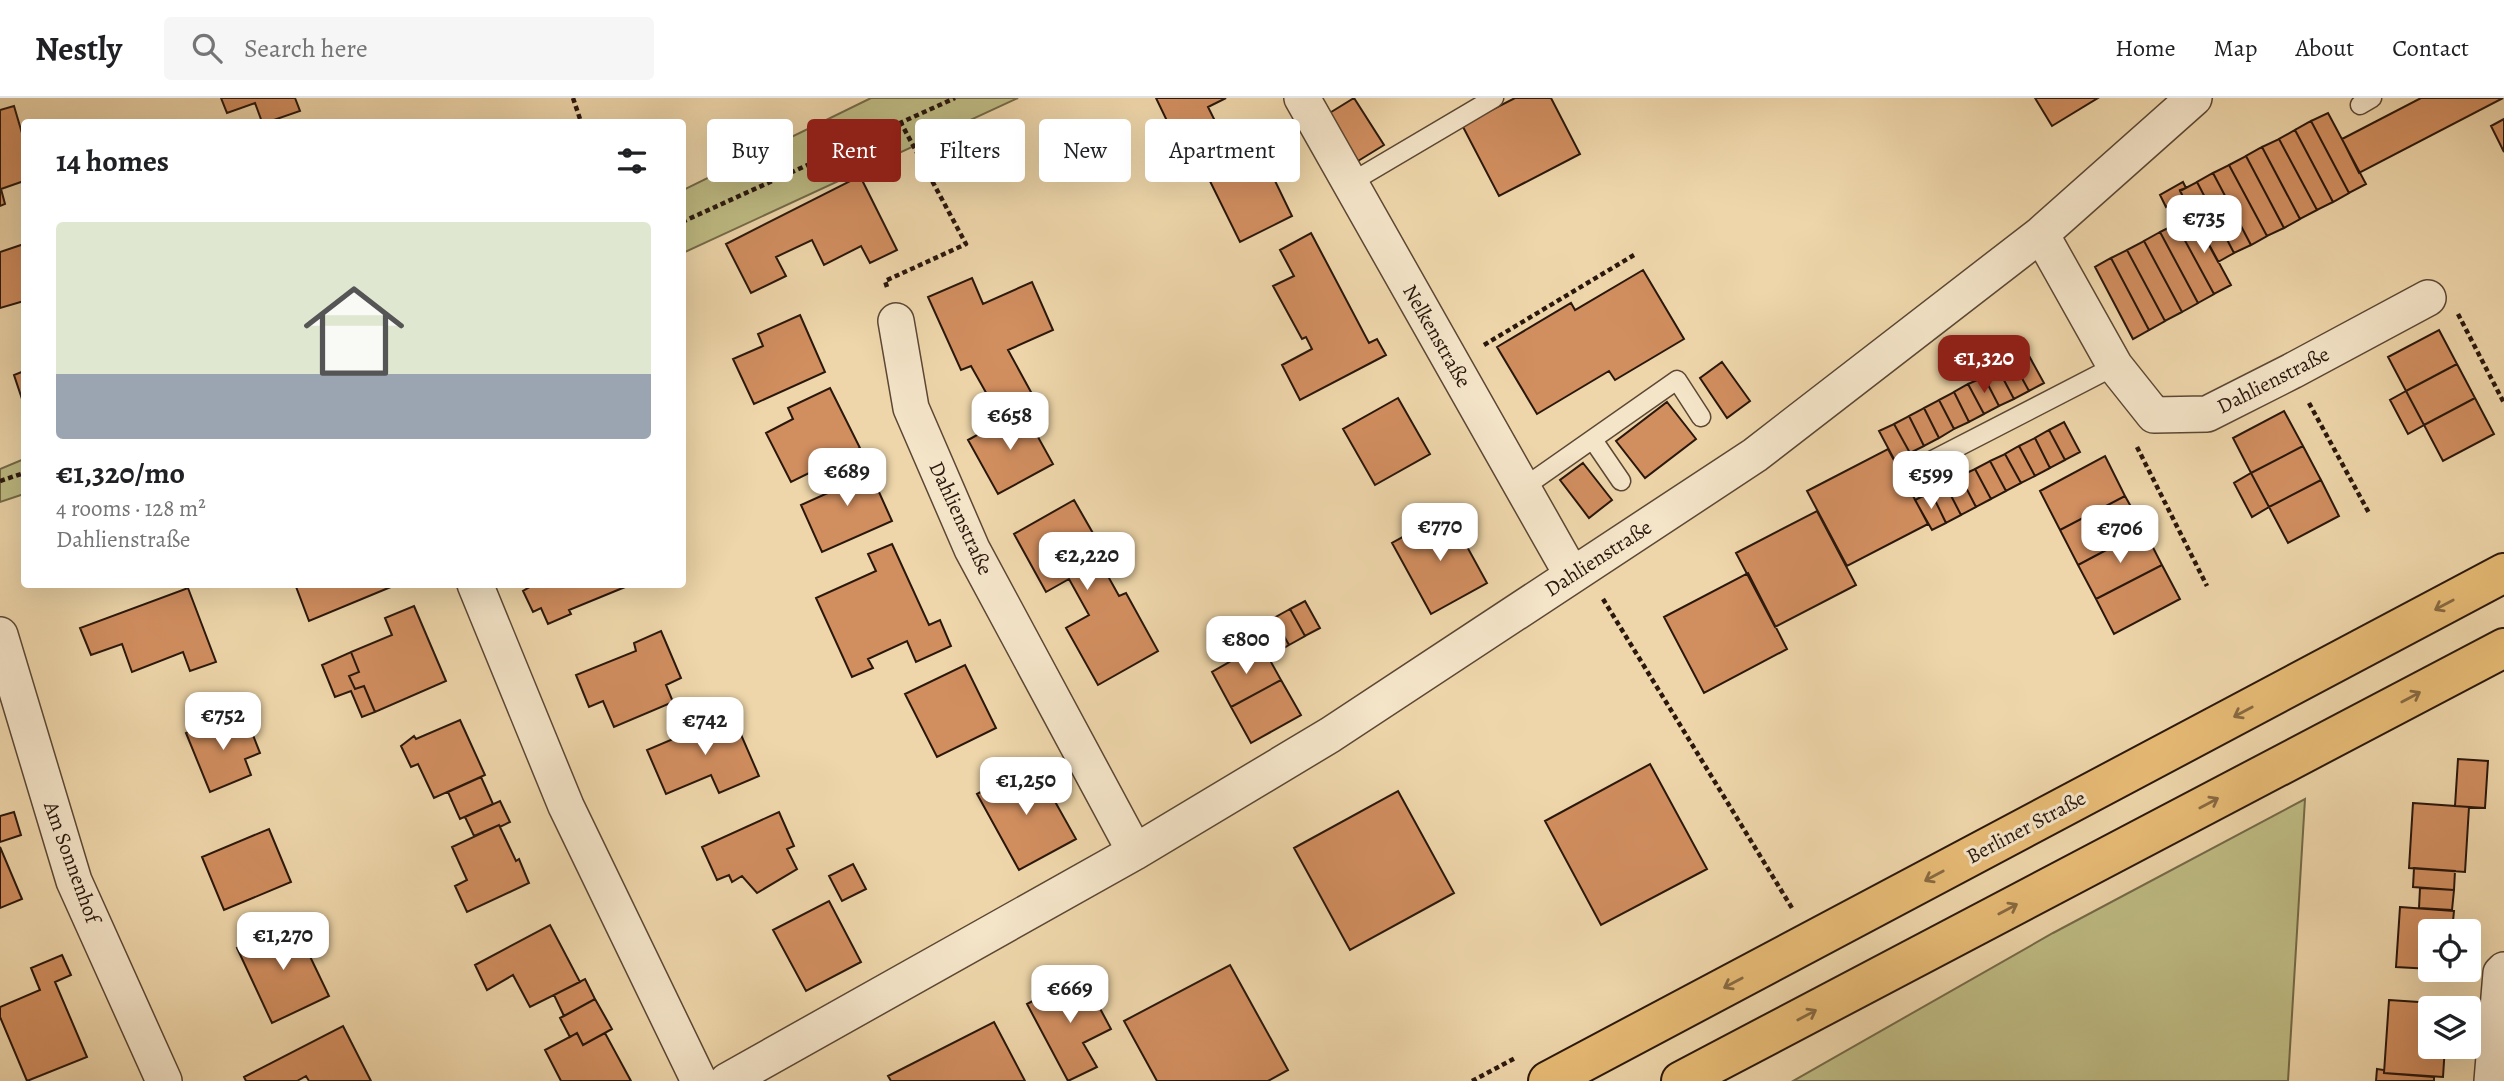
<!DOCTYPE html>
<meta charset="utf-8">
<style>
:root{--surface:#fff;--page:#f6f6f6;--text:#202124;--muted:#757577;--line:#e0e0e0;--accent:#8f2418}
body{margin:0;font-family:Alegreya,serif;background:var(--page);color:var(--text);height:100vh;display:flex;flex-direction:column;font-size:26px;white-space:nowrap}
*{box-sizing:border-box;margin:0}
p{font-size:23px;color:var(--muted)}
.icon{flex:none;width:38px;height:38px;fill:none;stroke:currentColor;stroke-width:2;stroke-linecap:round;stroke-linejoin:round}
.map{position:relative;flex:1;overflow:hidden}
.drawer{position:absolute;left:21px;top:21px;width:665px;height:469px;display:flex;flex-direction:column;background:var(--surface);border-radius:7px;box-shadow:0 7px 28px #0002}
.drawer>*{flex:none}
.hud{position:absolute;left:707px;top:21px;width:665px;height:63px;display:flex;gap:14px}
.buttons{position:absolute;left:2418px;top:821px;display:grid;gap:14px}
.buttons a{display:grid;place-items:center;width:63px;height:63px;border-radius:7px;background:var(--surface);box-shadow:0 7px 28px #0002;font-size:35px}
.price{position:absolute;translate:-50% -60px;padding:0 16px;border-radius:14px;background:#fff;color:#222;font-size:23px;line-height:46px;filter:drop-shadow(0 2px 4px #0008)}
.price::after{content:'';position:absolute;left:50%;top:42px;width:21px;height:16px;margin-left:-10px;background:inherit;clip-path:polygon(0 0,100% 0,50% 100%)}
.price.active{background:var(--accent);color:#fff}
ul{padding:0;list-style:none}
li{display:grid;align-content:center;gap:14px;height:371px;padding:0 35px}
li+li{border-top:2px solid var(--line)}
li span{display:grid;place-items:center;height:217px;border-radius:7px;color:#555}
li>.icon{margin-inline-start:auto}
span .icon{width:126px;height:126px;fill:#fffc;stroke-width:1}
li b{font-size:30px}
h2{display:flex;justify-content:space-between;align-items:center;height:84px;padding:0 35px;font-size:30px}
.chip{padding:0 24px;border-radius:7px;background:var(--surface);box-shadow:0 7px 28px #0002;font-size:24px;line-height:63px}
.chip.active{background:var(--accent);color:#fff}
header{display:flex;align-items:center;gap:42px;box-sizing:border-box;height:98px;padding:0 35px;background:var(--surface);border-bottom:2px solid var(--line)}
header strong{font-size:33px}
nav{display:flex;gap:38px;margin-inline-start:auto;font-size:24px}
.search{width:490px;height:63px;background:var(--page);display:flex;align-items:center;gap:18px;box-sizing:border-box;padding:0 24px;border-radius:7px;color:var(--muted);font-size:26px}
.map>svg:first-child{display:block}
.green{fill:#bfbc84;stroke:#746a48;stroke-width:2}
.building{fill:#d18e5f;stroke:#2a170d;stroke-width:2}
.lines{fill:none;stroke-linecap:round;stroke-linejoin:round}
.lane-casing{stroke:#5b4734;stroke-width:21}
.street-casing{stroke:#5b4734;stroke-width:38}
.primary-casing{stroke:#2a170d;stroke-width:42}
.path{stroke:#2a170d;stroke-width:4.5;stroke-dasharray:5 3.5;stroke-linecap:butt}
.lane{stroke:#f4e4c8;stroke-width:18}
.street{stroke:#f4e4c8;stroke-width:35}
.primary{stroke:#e7bb75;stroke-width:38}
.oneway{stroke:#886941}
.labels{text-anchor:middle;stroke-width:6;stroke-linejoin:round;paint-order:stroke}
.street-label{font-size:21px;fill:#2a170d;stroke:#f4e4c8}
</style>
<header>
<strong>Nestly</strong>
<div class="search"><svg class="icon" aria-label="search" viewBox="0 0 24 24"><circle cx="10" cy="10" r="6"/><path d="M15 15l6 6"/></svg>Search here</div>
<nav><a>Home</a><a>Map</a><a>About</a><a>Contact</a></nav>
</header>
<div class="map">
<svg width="2504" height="983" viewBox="0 0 2504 983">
<rect width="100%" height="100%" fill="#eed6aa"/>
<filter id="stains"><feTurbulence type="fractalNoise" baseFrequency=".00286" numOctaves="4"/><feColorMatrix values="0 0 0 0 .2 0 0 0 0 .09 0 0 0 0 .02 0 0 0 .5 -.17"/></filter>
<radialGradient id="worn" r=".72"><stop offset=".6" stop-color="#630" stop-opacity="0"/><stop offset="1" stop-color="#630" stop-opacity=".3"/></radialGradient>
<path class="green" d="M 871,0 L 1018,0 L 683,155 L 683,92 Z
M 24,361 L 24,396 L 0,404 L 0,371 Z
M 2305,701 L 2288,983 L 1793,983 L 2053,835 Z"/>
<path class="building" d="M 221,0 L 295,0 L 300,13 L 268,24 L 262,24 L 255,5 L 227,15 Z
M 1156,0 L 1226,0 L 1208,9 L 1220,33 L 1181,52 Z
M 1354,0 L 1384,47 L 1358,63 L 1328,16 Z
M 1515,0 L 1551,0 L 1580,56 L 1499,98 L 1462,27 Z
M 2035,0 L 2098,0 L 2052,28 Z
M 2421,0 L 2503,0 L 2359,75 L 2342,41 Z
M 14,8 L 24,42 L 24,83 L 1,91 L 5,106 L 0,108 L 0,12 Z
M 2328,15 L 2366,86 L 2349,95 L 2311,23 Z
M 2504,21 L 2504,54 L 2491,28 Z
M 2311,23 L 2349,95 L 2333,104 L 2295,32 Z
M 2295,32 L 2333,104 L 2317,112 L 2279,41 Z
M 2279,41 L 2317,112 L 2300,121 L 2262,49 Z
M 1243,44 L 1253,63 L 1263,58 L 1292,118 L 1240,144 L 1201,65 Z
M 2262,49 L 2300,121 L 2284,130 L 2246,58 Z
M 2246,58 L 2284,130 L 2267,138 L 2229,67 Z
M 2229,67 L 2267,138 L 2251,147 L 2213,75 Z
M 2213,75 L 2251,147 L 2234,155 L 2197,84 Z
M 860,78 L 897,152 L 870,165 L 861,148 L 824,167 L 812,142 L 776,159 L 786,178 L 751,195 L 726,146 Z
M 2183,84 L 2186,90 L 2180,92 L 2183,99 L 2166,109 L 2160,97 Z
M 2197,84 L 2234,155 L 2218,164 L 2180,93 Z
M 2193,117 L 2231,187 L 2214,196 L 2176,126 Z
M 2176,126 L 2214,196 L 2198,205 L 2160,134 Z
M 2160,134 L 2198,205 L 2182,214 L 2144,143 Z
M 1311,135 L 1369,245 L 1377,241 L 1386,257 L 1300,302 L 1282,267 L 1312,251 L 1306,239 L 1302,241 L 1273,188 L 1294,178 L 1280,152 Z
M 2144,143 L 2182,214 L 2165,223 L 2127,152 Z
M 24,146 L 24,203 L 0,210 L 0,154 Z
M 2127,152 L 2165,223 L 2149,232 L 2111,160 Z
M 2111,160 L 2149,232 L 2133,241 L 2095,169 Z
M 1643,172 L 1684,241 L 1615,282 L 1609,273 L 1537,316 L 1497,249 L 1571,205 L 1575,212 Z
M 972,180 L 983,206 L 1032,184 L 1053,232 L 1008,252 L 1037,305 L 1002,323 L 971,268 L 961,272 L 928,199 Z
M 800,217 L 825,274 L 754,306 L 733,261 L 763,248 L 758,236 Z
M 2439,232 L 2457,266 L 2406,293 L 2388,259 Z
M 2028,256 L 2044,285 L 2029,293 L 2013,264 Z
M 1722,264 L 1750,303 L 1727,320 L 1700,280 Z
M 2013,264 L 2029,293 L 2014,301 L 1998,271 Z
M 2457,266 L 2475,300 L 2424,327 L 2406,293 Z
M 1998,271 L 2014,301 L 1999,308 L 1984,279 Z
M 24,273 L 24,307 L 14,277 Z
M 1984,279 L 1999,308 L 1984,316 L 1968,286 Z
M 1968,286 L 1984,316 L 1969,324 L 1954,294 Z
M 830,290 L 860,350 L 791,384 L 766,335 L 793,321 L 788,310 Z
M 2406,293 L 2424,327 L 2408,336 L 2390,302 Z
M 1954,294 L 1969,324 L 1954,331 L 1939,302 Z
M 1398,300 L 1430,356 L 1375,387 L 1343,331 Z
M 2475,300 L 2494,336 L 2443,363 L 2424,327 Z
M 1939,302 L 1954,331 L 1939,340 L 1924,310 Z
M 1667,304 L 1696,341 L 1645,380 L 1616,343 Z
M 1924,310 L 1939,340 L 1924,348 L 1909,318 Z
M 1023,312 L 1053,366 L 998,396 L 968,342 Z
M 2284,313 L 2303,348 L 2251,375 L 2233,340 Z
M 1909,318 L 1924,348 L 1910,355 L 1894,326 Z
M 2064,324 L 2080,354 L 2065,362 L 2049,332 Z
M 1894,326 L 1910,355 L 1895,363 L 1879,333 Z
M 2049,332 L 2065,362 L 2050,370 L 2035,340 Z
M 2035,340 L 2050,370 L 2035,378 L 2019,348 Z
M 2019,348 L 2035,378 L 2021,385 L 2005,356 Z
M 2303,348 L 2321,382 L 2269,409 L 2251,375 Z
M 1888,351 L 1928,426 L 1847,468 L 1807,393 Z
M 2005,356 L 2021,385 L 2006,393 L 1990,363 Z
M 2105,358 L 2125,398 L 2060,432 L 2040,393 Z
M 865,363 L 892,423 L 822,454 L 801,407 L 830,394 L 824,381 Z
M 1990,363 L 2006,393 L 1991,401 L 1975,371 Z
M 1583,365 L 1612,402 L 1589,420 L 1560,382 Z
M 1975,371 L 1991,401 L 1976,409 L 1960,378 Z
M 2251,375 L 2269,409 L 2252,419 L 2234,385 Z
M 1960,378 L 1976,409 L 1961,417 L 1945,386 Z
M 2321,382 L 2339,418 L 2288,445 L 2269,409 Z
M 1945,386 L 1961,417 L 1946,425 L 1931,394 Z
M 1931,394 L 1946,425 L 1932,432 L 1915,402 Z
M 2125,398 L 2144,432 L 2078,467 L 2060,432 Z
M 1074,402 L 1106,458 L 1099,462 L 1119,498 L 1126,495 L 1158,553 L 1098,587 L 1066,530 L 1089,517 L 1069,481 L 1046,494 L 1014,436 Z
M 1817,413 L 1856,487 L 1775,529 L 1736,455 Z
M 1448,414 L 1487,485 L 1431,516 L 1392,445 Z
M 2144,432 L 2162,467 L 2096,501 L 2078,467 Z
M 892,446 L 929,527 L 940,522 L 951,548 L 916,564 L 907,543 L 868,561 L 873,570 L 852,579 L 816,500 L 876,473 L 868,456 Z
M 2162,467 L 2180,501 L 2114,536 L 2096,501 Z
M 1748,475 L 1787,551 L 1704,595 L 1664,519 Z
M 295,486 L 329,487 L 398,486 L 309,523 Z
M 535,486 L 630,486 L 630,487 L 569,512 L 571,516 L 548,526 L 541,510 L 533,514 L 523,493 Z
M 188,490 L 216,564 L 190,573 L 183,554 L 132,574 L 122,546 L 91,557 L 80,530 Z
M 1305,503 L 1320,530 L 1305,538 L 1290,511 Z
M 414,508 L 446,583 L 375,614 L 364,588 L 355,591 L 349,578 L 359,574 L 351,554 L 392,537 L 385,520 Z
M 1290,511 L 1305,538 L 1289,547 L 1274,520 Z
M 1276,524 L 1289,547 L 1274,556 L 1261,532 Z
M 661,533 L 681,580 L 666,587 L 673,604 L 614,629 L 603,603 L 589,609 L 576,577 L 636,553 L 634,545 Z
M 1261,546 L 1281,582 L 1231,609 L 1212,574 Z
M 351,554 L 359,574 L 349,578 L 355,591 L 364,588 L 375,614 L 362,619 L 351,593 L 335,599 L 322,567 Z
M 965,567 L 996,630 L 937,659 L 905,596 Z
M 1281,582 L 1301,617 L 1251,645 L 1231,609 Z
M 732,616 L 759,678 L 719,695 L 711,677 L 666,696 L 647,652 Z
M 227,618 L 233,633 L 249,627 L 260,655 L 245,661 L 251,677 L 210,694 L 186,635 Z
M 460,622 L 485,677 L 434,700 L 418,666 L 411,669 L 401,648 L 414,638 L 416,641 Z
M 2458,661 L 2488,663 L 2485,710 L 2455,708 Z
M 1034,666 L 1076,741 L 1019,772 L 977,696 Z
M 1650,666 L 1707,771 L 1601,827 L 1545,723 Z
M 481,679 L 493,706 L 460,721 L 448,694 Z
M 1398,693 L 1454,795 L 1350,852 L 1294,750 Z
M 500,703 L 510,724 L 500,729 L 499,727 L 474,738 L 465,719 Z
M 2413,705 L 2469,709 L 2465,774 L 2409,770 Z
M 14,714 L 21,737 L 0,744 L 0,718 Z
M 779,714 L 794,748 L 787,751 L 797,771 L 757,795 L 742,778 L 732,784 L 729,777 L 717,782 L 702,749 Z
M 499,727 L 516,763 L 519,761 L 529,785 L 467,814 L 455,788 L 467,782 L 452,749 Z
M 269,731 L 291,784 L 224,812 L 202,759 Z
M 0,749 L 22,801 L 0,810 Z
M 853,766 L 866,791 L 842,803 L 829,778 Z
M 2414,770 L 2455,773 L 2454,792 L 2413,789 Z
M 2420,790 L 2454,792 L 2452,812 L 2419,810 Z
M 829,803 L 861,864 L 806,893 L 773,832 Z
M 2400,809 L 2454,813 L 2452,833 L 2431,833 L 2431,871 L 2396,869 Z
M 293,823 L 329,898 L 272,925 L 237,850 Z
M 550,827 L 580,884 L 530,909 L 513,877 L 487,892 L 475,867 Z
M 62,857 L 71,877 L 55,884 L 87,959 L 27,983 L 0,919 L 0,909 L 40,892 L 31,870 Z
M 1230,867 L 1288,972 L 1268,983 L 1157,983 L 1124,923 Z
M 1082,877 L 1111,931 L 1083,945 L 1097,969 L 1068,983 L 1027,906 Z
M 585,881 L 595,901 L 564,918 L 554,897 Z
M 595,901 L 612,931 L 583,947 L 577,935 L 570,939 L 560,920 Z
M 2389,902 L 2448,906 L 2447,910 L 2431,910 L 2431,948 L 2445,948 L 2443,979 L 2384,975 Z
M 994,924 L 1025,983 L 891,983 L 888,978 Z
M 343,928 L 371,983 L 309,983 L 306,978 L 297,983 L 246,983 L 244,979 Z
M 577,935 L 583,947 L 605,935 L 631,983 L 561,983 L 545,952 Z
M 2377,971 L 2384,972 L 2384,975 L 2434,979 L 2434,983 L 2376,983 Z"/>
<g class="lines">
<g class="lane-casing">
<path id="lane" d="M 2360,7 L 2372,0
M 1350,85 L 1494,0
M 1593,342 L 1621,383
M 1923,367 L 2115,268
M 1523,390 L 1677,282 L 1701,319"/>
</g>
<g class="street-casing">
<path id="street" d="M 1302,0 L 1572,477
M 2041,136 L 2115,268 L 2154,317 L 2207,316 L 2292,273 L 2428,200
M 896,223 L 911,310 L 972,451 L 1135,754
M 475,486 L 566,708 L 699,983
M 0,537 L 74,783 L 164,983
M 727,983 L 1135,754 L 1330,637 L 1755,357 L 2041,136 L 2194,0
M 2492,983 L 2501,875 L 2504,872"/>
</g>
<g class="primary-casing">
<path id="primary" d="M 1548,983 L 2504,475
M 1681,983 L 2504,550"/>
</g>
<path class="path" d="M 573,0 L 581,24
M 682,124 L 955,0
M 887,189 L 885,183 L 966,146 L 901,25
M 2458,216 L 2504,305
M 1484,247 L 1634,157
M 2309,305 L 2369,415
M 2137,349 L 2207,488
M 0,383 L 24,375
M 1603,501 L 1792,810
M 1472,983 L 1517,959"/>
<use href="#lane" class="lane"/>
<use href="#street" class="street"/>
<use href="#primary" class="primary"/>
</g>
<defs><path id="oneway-shaft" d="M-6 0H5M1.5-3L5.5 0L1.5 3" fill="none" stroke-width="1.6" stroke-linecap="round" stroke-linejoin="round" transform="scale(1.75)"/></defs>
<g class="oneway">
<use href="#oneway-shaft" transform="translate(2444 507) rotate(152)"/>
<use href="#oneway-shaft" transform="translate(2411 599) rotate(-28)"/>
<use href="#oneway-shaft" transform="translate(2243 614) rotate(152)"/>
<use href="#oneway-shaft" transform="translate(2209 705) rotate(-28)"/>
<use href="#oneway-shaft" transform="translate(1934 778) rotate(152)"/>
<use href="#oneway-shaft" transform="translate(2008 811) rotate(-28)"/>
<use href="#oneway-shaft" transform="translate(1733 885) rotate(152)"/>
<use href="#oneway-shaft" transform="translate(1807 917) rotate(-28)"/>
</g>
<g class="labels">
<g class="street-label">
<text transform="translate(1437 238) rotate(60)" y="7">Nelkenstraße</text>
<text transform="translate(2273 282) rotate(-27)" y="7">Dahlienstraße</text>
<text transform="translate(961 420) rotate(65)" y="7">Dahlienstraße</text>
<text transform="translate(1598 460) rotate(-33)" y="7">Dahlienstraße</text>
<text transform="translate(2026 729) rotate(-28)" y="7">Berliner Straße</text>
<text transform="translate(72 764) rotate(70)" y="7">Am Sonnenhof</text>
</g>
</g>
<rect width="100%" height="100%" filter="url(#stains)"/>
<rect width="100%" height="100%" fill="url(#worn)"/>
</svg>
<div class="buttons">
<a><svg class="icon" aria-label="locate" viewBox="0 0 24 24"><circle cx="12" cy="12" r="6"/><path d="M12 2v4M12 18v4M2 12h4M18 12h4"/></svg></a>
<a><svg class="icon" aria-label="layers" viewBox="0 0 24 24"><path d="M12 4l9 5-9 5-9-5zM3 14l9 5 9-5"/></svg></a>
</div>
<b class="price" style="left:2204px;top:157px">€735</b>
<b class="price active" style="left:1984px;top:297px">€1,320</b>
<b class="price" style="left:1010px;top:354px">€658</b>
<b class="price" style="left:847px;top:410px">€689</b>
<b class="price" style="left:1931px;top:413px">€599</b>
<b class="price" style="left:1440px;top:465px">€770</b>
<b class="price" style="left:2120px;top:467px">€706</b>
<b class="price" style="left:1087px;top:494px">€2,220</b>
<b class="price" style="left:1246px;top:578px">€800</b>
<b class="price" style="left:223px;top:654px">€752</b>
<b class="price" style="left:705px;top:659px">€742</b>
<b class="price" style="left:1026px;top:719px">€1,250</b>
<b class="price" style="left:283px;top:874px">€1,270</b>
<b class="price" style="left:1070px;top:927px">€669</b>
<div class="hud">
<a class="chip">Buy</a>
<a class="chip active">Rent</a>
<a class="chip">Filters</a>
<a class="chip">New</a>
<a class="chip">Apartment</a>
</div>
<section class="drawer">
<h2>14 homes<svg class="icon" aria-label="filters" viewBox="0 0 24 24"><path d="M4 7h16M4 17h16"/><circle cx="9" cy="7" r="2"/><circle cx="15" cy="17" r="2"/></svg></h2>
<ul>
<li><span style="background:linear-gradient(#dfe7d0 70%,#9aa5b1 0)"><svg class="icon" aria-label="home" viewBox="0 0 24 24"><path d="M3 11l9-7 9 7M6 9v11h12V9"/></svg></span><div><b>€1,320/mo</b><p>4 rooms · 128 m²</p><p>Dahlienstraße</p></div></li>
</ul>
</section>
</div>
